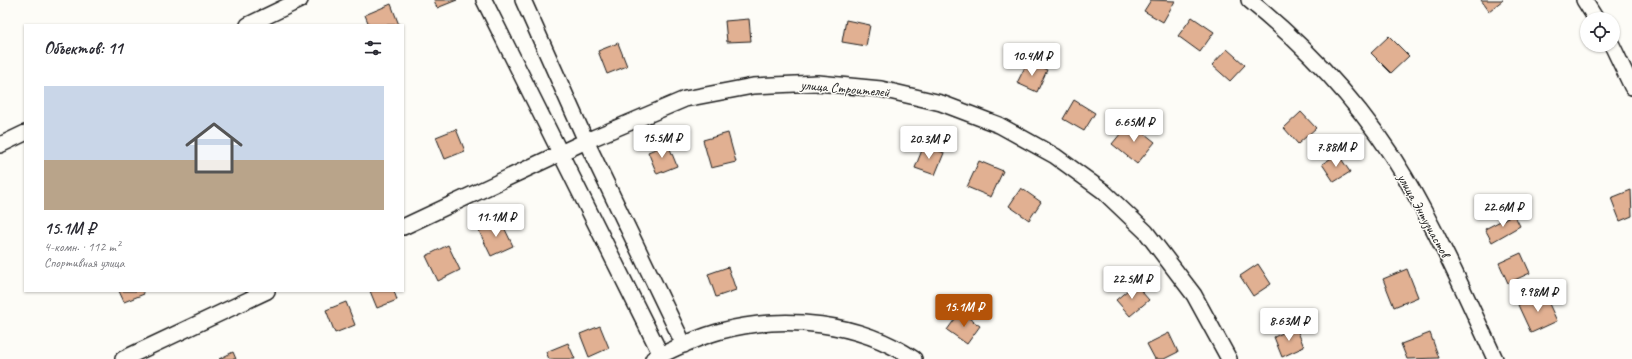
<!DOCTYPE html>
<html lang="ru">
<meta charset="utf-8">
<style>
:root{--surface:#fff;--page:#f2f2f3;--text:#2b2b33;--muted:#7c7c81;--accent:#b45309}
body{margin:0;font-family:Caveat,sans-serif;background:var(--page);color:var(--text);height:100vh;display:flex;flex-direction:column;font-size:15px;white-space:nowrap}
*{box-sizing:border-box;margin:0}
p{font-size:13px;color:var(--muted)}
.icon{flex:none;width:22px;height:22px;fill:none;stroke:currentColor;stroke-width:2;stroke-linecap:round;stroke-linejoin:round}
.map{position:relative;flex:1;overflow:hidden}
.panel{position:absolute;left:24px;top:24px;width:380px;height:268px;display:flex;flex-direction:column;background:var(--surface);border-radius:0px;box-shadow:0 1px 3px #0004}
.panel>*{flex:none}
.buttons{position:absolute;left:1580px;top:12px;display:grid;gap:8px}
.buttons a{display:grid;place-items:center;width:40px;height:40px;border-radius:50%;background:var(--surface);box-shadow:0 1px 3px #0004;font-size:20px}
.price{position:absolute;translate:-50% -34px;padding:0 9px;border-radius:4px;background:#fff;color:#222;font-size:13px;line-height:26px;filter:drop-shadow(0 1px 2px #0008)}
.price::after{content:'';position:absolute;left:50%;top:24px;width:12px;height:9px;margin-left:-6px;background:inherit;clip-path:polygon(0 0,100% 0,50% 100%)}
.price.current{background:var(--accent);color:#fff}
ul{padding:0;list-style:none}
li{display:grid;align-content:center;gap:8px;height:212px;padding:0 20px}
li span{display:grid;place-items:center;height:124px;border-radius:0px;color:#555}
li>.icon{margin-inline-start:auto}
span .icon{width:72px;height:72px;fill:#fffc;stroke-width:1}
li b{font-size:17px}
h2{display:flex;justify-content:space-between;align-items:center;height:48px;padding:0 20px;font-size:17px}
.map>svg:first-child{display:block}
.building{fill:#e1b092;stroke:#1c1c1c}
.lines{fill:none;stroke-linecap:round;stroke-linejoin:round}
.minor-casing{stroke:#1c1c1c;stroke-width:18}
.minor{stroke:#fdfcf7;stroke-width:15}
.labels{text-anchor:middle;stroke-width:3;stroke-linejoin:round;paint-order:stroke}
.street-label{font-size:14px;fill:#1c1c1c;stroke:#fdfcf7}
</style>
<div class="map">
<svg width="1632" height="359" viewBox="0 0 1632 359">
<rect width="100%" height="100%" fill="#fdfcf7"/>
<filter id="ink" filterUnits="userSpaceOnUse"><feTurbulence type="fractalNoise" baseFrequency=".025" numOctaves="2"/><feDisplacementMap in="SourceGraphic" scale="8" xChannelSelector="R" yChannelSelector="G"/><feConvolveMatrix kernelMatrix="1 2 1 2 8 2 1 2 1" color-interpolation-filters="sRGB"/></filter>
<g filter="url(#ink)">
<path class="building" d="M 434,0 L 457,0 L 437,8 Z
M 1151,0 L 1175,1 L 1163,22 L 1144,11 Z
M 1481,0 L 1503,0 L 1489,11 Z
M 391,4 L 399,25 L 369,25 L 365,15 Z
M 1192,17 L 1214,32 L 1200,52 L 1178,36 Z
M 749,19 L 751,41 L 727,42 L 725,21 Z
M 846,20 L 870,25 L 866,46 L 842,42 Z
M 1389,36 L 1409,56 L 1391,73 L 1371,53 Z
M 618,43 L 627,66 L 607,74 L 598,51 Z
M 1227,49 L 1245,65 L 1230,81 L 1212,65 Z
M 1028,61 L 1047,70 L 1037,92 L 1017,83 Z
M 1074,100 L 1095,113 L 1084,131 L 1063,119 Z
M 1301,112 L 1316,128 L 1298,144 L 1284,128 Z
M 1130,122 L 1155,142 L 1137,164 L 1112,144 Z
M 456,129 L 465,151 L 445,159 L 436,137 Z
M 728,133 L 736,162 L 711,168 L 703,140 Z
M 668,144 L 677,166 L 657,174 L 648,152 Z
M 924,145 L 944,153 L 935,175 L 915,168 Z
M 1338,154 L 1350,172 L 1334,182 L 1322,164 Z
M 979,161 L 1003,171 L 991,197 L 967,187 Z
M 1021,188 L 1041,202 L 1029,220 L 1009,206 Z
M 1631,190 L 1632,216 L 1620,221 L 1611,198 Z
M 1514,214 L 1520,226 L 1492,242 L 1485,229 Z
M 501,221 L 513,246 L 491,256 L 479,231 Z
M 448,245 L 460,270 L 438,281 L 426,256 Z
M 1521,253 L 1530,273 L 1508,283 L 1499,263 Z
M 1258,264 L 1271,284 L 1253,296 L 1240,276 Z
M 728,267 L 736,290 L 716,297 L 708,274 Z
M 1407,269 L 1418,297 L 1394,307 L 1383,279 Z
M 1135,284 L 1149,300 L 1130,316 L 1116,300 Z
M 119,291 L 142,291 L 144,294 L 124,302 Z
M 370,291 L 394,291 L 397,300 L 377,308 Z
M 1544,293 L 1557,321 L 1531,333 L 1518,305 Z
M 346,302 L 355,325 L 335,333 L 326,310 Z
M 960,312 L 980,326 L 967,344 L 947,330 Z
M 600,326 L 609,348 L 589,357 L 580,334 Z
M 1296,327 L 1304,347 L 1282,357 L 1274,337 Z
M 1169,333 L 1178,352 L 1164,359 L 1155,359 L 1147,344 Z
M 1430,333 L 1439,358 L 1407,359 L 1401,344 Z
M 568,343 L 575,359 L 549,359 L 546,352 Z
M 233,352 L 236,359 L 219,359 Z"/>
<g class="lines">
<g class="minor-casing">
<path id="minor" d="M 484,0 L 661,355
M 523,0 L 586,141 L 684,345
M 1249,0 C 1309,49 1365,109 1405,177 C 1439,235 1467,298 1495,359
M 1584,0 L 1596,19
M 248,25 L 300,0
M 1612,45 L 1632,87
M 0,145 L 25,133
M 403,227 L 586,141 L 685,99 L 753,86 L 818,83 L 881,89 L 941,103 L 999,125 L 1055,156 L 1103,191 L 1146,232 L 1194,295 L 1229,359
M 123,359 L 267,291
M 653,359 C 675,348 698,337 721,331 C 785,314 859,322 914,359"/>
</g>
<use href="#minor" class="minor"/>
</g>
</g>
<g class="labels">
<g class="street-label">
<text transform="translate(845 88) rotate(5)" y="5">улица Строителей</text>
<text transform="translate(1424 215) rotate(61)" y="5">улица Энтузиастов</text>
</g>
</g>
</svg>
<div class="buttons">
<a><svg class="icon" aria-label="locate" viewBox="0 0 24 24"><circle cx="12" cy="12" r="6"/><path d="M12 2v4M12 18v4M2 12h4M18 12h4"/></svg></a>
</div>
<b class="price" style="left:1032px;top:77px">10.4M ₽</b>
<b class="price" style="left:1134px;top:143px">6.65M ₽</b>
<b class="price" style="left:662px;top:159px">15.5M ₽</b>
<b class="price" style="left:929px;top:160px">20.3M ₽</b>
<b class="price" style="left:1336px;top:168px">7.88M ₽</b>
<b class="price" style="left:1503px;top:228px">22.6M ₽</b>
<b class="price" style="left:496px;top:238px">11.1M ₽</b>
<b class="price" style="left:1132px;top:300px">22.5M ₽</b>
<b class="price" style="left:1538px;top:313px">9.98M ₽</b>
<b class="price current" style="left:964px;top:328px">15.1M ₽</b>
<b class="price" style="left:1289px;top:342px">8.63M ₽</b>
<section class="panel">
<h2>Объектов: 11<svg class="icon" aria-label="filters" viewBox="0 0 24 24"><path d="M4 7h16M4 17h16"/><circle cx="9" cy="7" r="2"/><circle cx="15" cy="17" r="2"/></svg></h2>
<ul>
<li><span style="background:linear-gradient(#c9d6e8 60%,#b9a48a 0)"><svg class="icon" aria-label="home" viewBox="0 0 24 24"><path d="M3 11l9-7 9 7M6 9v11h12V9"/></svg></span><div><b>15.1M ₽</b><p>4-комн. · 112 m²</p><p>Спортивная улица</p></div></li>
</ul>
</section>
</div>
